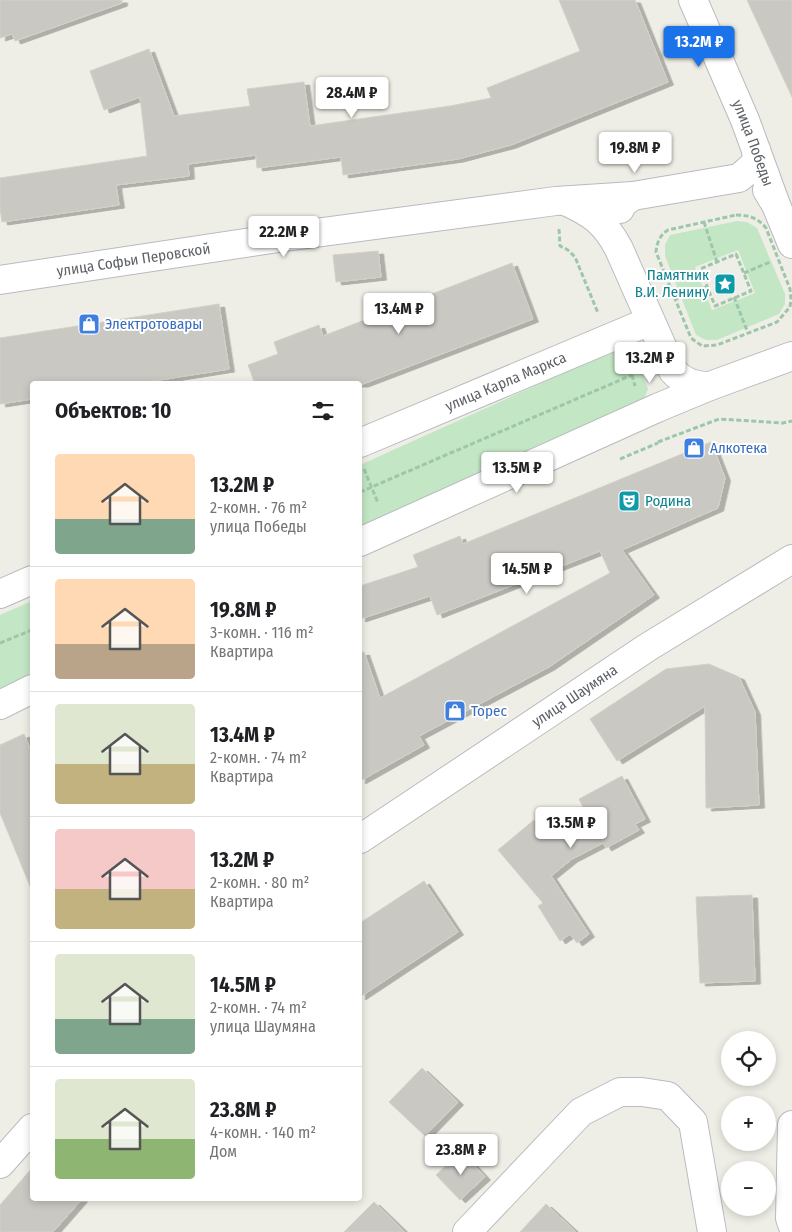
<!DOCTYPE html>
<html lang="ru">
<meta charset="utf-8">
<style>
:root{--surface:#fff;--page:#f6f6f6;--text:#202124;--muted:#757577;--line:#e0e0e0;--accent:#1a73e8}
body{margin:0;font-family:"Fira Sans Condensed",sans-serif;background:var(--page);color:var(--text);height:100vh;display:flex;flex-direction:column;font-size:19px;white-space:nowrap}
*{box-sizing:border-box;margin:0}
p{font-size:16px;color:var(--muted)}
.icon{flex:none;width:28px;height:28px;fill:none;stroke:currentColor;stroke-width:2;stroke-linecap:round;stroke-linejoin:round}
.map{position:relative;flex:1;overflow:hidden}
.sheet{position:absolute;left:30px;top:381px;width:332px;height:820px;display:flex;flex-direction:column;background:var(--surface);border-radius:5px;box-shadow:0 2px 8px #0003}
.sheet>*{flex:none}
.buttons{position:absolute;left:721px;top:1031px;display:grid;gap:10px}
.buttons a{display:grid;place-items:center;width:55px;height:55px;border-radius:50%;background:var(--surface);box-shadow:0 2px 8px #0003;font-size:25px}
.price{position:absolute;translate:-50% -42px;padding:0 11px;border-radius:5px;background:#fff;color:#222;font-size:16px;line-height:32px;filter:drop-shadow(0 1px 2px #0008)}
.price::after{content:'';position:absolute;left:50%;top:30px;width:15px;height:11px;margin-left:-8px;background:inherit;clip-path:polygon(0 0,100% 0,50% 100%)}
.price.current{background:var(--accent);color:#fff}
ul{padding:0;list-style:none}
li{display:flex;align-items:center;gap:15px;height:125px;padding:0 25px}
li+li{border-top:1px solid var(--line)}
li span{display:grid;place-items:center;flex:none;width:140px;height:100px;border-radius:5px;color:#555}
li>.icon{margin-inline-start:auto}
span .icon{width:60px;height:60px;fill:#fffc;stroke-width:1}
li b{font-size:21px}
h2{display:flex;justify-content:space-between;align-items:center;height:60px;padding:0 25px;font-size:21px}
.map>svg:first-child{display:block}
.green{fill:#c3e6c4;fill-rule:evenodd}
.building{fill:#cac8c3;stroke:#d4d0c4;filter:url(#shadow)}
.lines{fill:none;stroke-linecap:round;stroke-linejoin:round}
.minor-casing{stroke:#b8bbbf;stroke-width:30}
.path{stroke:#9cc7aa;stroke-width:3;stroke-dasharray:5 2.5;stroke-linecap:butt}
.minor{stroke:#fff;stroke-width:28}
.labels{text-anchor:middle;stroke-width:4;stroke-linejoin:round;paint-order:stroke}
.street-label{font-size:15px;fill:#5d6166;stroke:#fff}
.culture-label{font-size:15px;fill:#0d838f;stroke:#fff;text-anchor:end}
.shop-label{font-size:15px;fill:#366cbe;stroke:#fff;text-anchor:start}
</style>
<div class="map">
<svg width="792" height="1232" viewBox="0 0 792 1232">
<defs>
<filter id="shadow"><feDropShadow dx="5.5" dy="3" stdDeviation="0" flood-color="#0004"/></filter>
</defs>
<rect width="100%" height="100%" fill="#efeee6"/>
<path class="green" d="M 737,221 L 747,222 L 757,228 L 785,294 L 785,304 L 779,314 L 717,340 L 706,340 L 696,335 L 665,256 L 665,245 L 670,235 ZM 738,250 L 755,293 L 712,310 L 695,267 Z
M 621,347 L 636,360 L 648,389 L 640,410 L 360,538 L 360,465 Z
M 32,601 L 32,686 L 0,701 L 0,615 Z"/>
<path class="building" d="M 0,0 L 122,0 L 122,3 L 15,41 L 12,34 L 0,38 Z
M 559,0 L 635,0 L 668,82 L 511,145 L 458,159 L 343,175 L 341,157 L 257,168 L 256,155 L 188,164 L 189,176 L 116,185 L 119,205 L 2,222 L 0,208 L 0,178 L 147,156 L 140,97 L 104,110 L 90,71 L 149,49 L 174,116 L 250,106 L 247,89 L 304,82 L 310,126 L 450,106 L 491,98 L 487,88 L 580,51 Z
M 747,0 L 792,0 L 792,97 Z
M 378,251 L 381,277 L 336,282 L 333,255 Z
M 512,263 L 533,319 L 363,384 L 255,384 L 248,365 L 278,354 L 274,342 L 319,325 L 323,336 Z
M 219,304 L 229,369 L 134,384 L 32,384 L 32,399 L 0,404 L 0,338 Z
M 711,442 L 725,478 L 718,508 L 622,550 L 654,595 L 549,667 L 419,736 L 424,745 L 360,781 L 360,653 L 364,652 L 380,698 L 610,573 L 600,551 L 437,615 L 430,596 L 360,619 L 360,586 L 418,567 L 413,555 L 460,536 L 463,544 Z
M 709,664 L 739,677 L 755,712 L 759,805 L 706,808 L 705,706 L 617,761 L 590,719 L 666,669 Z
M 24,734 L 32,754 L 32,891 L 0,813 L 0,745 Z
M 622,776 L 645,819 L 635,824 L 639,830 L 606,848 L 603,843 L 572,859 L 551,876 L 589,934 L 577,943 L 570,934 L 560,941 L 538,906 L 543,903 L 498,850 L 534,820 L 542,829 L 583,807 L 579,799 Z
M 424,881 L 458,932 L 360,997 L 360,923 Z
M 752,895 L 755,981 L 700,983 L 696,897 Z
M 422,1068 L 458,1102 L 425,1136 L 389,1102 Z
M 461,1151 L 485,1177 L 460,1200 L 436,1175 Z
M 32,1168 L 32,1199 L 82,1199 L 53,1232 L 0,1232 L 0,1205 Z
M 374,1202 L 405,1232 L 344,1232 Z
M 546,1204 L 576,1232 L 520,1232 Z"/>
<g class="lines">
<g class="minor-casing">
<g id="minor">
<path id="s1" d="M 693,0 L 745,120 L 776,205"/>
<path d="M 767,190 L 776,205 L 792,244"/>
<path d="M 565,201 C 592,213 605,222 619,249 L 673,371 C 683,382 694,386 710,386"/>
<path d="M 620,209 L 623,203 L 633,196 L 739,178 L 754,165 L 757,158 L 756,150"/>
<path id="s2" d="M 0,280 L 285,237 L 556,201 L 633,196"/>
<path id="s3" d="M 360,443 L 650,321"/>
<path d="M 360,542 L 657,408 L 710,386 L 792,356"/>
<path d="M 0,594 L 32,580"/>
<path d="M 0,705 L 32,689"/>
<path id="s4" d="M 360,839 L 648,647 L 792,559"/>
<path d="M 792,1125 L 790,1218 L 792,1224"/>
<path d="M 0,1164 L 32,1128"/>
<path d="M 467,1232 L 581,1112 L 620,1092 L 642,1092 L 668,1096 L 693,1122 L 712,1232"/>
</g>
</g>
<path class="path" d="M 736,215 C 749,215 758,218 766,228 L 790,289 L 791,299 L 790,307 L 777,322 L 717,345 L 702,346 L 691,338 L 656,252 C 657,242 660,235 668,230 Z
M 704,222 L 717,262
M 559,229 L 560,246 L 568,250 L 575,257 L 598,313
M 736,254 L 751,291 L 715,306 L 700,269 Z
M 744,273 L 770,262
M 734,297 L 748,333
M 675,299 L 707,287
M 623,363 L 632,375 L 635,386
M 658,442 L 719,419 L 783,423 L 792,421
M 620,459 L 658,443
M 364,469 L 378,503
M 360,492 L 632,375
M 0,643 L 32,630"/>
<use href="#minor" class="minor"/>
</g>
<defs>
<g id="sight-square" transform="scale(1.125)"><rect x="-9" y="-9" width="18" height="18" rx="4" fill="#0f9aa8" stroke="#fff"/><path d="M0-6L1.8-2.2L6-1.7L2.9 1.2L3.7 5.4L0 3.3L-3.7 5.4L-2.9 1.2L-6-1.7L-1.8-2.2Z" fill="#fff"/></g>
<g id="shop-square" transform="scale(1.125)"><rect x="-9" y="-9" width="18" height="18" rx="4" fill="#3f7fe0" stroke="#fff"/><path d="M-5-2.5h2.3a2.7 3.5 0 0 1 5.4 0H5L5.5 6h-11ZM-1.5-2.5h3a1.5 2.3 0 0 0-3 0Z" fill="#fff"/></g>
<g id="theatre-square" transform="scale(1.125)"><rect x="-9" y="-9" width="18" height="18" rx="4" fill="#0f9aa8" stroke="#fff"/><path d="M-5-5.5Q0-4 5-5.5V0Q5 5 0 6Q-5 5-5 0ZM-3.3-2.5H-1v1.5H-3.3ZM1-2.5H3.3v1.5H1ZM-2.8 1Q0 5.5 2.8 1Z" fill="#fff"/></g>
</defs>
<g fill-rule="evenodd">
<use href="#sight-square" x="725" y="284"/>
<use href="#shop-square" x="89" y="324"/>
<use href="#shop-square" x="694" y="448"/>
<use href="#theatre-square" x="629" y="501"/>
<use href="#shop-square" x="455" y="711"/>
</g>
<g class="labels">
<g class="street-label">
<text dy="5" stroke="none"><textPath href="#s1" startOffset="155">улица Победы</textPath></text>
<text dy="5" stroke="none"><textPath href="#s2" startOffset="135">улица Софьи Перовской</textPath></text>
<text dy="5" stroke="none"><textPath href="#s3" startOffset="158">улица Карла Маркса</textPath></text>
<text dy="5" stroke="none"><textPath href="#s4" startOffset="258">улица Шаумяна</textPath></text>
</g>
<g class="culture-label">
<text x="709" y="280">Памятник<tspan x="709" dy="17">В.И. Ленину</tspan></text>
<text x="645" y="506" text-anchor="start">Родина</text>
</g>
<g class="shop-label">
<text x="105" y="329">Электротовары</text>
<text x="710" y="453">Алкотека</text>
<text x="471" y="716">Торес</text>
</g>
</g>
</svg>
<div class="buttons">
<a><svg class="icon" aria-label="locate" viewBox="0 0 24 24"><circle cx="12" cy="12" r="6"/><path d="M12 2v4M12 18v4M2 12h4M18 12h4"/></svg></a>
<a>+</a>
<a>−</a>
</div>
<b class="price current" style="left:699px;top:68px">13.2M ₽</b>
<b class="price" style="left:352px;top:119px">28.4M ₽</b>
<b class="price" style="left:635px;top:174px">19.8M ₽</b>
<b class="price" style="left:284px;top:258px">22.2M ₽</b>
<b class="price" style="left:399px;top:335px">13.4M ₽</b>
<b class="price" style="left:650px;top:384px">13.2M ₽</b>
<b class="price" style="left:517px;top:494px">13.5M ₽</b>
<b class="price" style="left:527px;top:595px">14.5M ₽</b>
<b class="price" style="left:571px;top:849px">13.5M ₽</b>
<b class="price" style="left:461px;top:1176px">23.8M ₽</b>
<section class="sheet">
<h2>Объектов: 10<svg class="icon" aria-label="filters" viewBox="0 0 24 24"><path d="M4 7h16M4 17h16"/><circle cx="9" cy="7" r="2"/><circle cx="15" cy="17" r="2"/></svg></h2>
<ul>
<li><span style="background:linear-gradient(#ffd9b3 65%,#7fa58c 0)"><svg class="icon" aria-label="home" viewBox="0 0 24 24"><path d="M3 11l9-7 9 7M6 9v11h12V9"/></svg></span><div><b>13.2M ₽</b><p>2-комн. · 76 m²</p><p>улица Победы</p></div></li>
<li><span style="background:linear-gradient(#ffd9b3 65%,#b9a48a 0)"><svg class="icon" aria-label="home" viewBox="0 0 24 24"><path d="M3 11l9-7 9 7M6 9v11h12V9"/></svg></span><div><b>19.8M ₽</b><p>3-комн. · 116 m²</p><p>Квартира</p></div></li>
<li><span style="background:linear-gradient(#dfe7d0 60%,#c2b280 0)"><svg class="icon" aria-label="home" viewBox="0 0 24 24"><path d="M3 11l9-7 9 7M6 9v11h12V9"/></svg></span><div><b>13.4M ₽</b><p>2-комн. · 74 m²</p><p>Квартира</p></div></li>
<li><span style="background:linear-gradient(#f6c9c9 60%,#c2b280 0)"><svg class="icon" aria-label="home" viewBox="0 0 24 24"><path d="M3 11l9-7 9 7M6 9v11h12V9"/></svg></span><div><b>13.2M ₽</b><p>2-комн. · 80 m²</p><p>Квартира</p></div></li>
<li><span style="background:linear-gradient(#dfe7d0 65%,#7fa58c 0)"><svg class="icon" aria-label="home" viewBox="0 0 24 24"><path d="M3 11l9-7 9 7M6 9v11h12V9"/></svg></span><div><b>14.5M ₽</b><p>2-комн. · 74 m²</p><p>улица Шаумяна</p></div></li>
<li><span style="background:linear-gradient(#dfe7d0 60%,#8fb573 0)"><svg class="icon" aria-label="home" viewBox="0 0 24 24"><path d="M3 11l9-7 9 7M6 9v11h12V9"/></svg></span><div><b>23.8M ₽</b><p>4-комн. · 140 m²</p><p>Дом</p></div></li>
</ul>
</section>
</div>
